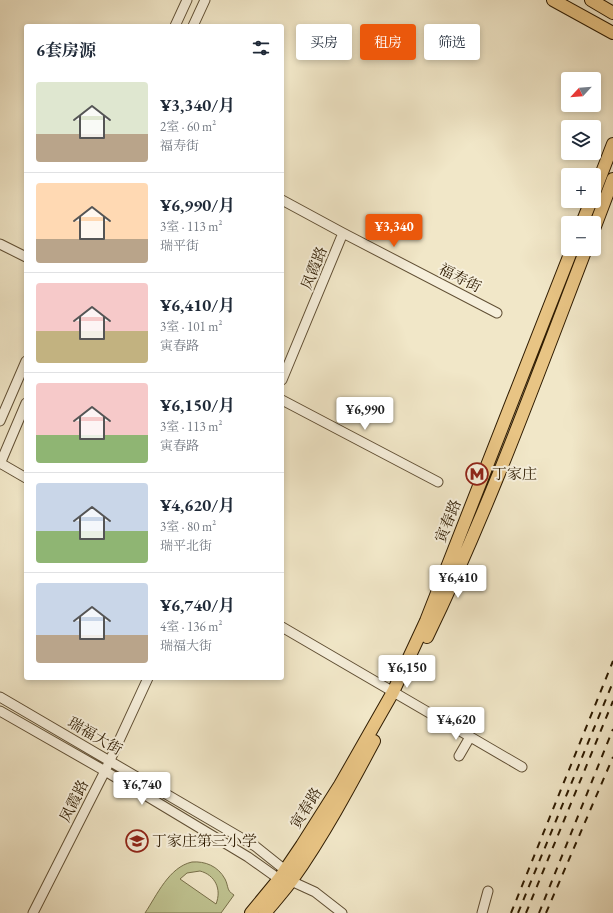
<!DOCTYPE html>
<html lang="zh">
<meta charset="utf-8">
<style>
:root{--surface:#fff;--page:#f6f6f7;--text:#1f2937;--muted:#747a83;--line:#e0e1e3;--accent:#ea580c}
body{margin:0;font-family:"EB Garamond","Noto Serif SC",serif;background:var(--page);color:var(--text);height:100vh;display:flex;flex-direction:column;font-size:15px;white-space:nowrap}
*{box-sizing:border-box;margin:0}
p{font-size:13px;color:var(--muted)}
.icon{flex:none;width:22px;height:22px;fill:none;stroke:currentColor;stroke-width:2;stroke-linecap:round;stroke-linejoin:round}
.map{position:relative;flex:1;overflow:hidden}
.drawer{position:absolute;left:24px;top:24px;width:260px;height:656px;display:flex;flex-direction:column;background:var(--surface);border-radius:4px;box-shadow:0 2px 6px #0003}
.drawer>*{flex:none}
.top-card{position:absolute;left:296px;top:24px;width:257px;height:36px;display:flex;gap:8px}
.needle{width:26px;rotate:244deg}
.controls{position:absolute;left:561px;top:72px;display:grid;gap:8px}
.controls a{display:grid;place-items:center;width:40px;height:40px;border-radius:4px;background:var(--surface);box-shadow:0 2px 6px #0003;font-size:20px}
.price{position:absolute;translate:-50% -34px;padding:0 9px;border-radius:4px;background:#fff;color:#222;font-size:13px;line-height:26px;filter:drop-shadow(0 1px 2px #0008)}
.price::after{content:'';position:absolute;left:50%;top:24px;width:12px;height:9px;margin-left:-6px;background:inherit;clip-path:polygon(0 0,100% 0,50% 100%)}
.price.active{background:var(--accent);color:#fff}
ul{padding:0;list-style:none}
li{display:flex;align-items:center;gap:12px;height:100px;padding:0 12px}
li+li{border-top:1px solid var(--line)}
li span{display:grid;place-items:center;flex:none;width:112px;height:80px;border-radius:4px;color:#555}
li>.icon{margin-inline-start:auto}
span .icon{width:48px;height:48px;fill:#fffc;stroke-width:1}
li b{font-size:17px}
h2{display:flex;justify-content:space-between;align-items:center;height:48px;padding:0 12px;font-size:17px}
.tag{padding:0 14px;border-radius:4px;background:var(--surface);box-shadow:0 2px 6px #0003;font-size:14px;line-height:36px}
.tag.active{background:var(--accent);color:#fff}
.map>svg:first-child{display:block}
.green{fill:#c0c492;stroke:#78704a;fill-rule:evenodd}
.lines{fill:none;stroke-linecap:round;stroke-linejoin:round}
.minor-casing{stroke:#604f34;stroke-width:11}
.major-casing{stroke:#2f1c02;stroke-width:14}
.minor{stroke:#f6efdb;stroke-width:9}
.major{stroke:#e8c484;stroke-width:12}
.rail{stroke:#2f1c02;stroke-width:2;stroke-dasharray:7 7;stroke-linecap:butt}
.labels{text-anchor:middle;stroke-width:4;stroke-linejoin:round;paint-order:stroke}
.street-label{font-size:15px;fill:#2f1c02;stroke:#f6efdb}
.poi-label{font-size:15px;fill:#2f1c02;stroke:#f6efdb;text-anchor:start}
</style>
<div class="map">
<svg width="613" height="913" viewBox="0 0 613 913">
<rect width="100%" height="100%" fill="#f1e7c8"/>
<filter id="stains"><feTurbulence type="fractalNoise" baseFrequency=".005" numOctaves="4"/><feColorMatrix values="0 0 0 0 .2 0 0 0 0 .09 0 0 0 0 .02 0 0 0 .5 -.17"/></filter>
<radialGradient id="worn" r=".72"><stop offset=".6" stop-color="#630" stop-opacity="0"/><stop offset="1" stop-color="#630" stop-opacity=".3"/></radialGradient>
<path class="green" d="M 192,862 C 205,861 218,866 225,879 C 229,887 226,890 234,895 L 221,913 L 145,913 C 157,895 169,867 192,862 ZM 200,871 C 215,875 222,889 216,904 L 180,879 L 187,873 Z"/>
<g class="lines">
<g class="minor-casing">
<path id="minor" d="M 175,26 L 187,0
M 193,26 L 205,0
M 282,200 L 343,233 L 497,313
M 0,244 L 26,257
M 282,380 L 343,233
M 282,400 L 438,482
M 0,421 L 26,361
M 0,463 L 26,478
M 0,464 L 26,403
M 282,627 L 522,767
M 0,697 L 255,846 L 285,870 L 287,875
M 0,711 L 105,771 L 248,857 L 279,879 L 291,881 L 315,892 L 342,913
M 459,756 L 470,737
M 33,913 L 105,771 L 148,678
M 482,913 L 488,891"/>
</g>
<g class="major-casing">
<path id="major" d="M 553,0 L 613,33
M 591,0 L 613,13
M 594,193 L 613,144
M 582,223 L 591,201
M 594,229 L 613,179
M 427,637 C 488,511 536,379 586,249
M 251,913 L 279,879 L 302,845 L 340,785 L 393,692 L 426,621 L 572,249
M 265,913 C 274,902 284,891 292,880 C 323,836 349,788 374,741"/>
</g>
<use href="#minor" class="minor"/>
<use href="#major" class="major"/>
<path class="rail" d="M 511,913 L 613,661
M 518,913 L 613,682
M 526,913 L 613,701
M 539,913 L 613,729
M 546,913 L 613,757"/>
</g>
<defs>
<g id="metro-ring" transform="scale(1.15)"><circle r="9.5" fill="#f6efdb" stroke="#8f2418" stroke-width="1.5"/><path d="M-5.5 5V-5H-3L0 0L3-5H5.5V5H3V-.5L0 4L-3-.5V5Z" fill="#8f2418"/></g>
<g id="school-ring" transform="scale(1.15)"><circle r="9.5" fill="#f6efdb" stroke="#8f2418" stroke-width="1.5"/><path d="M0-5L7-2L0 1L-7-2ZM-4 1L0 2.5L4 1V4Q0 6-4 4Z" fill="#8f2418"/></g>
</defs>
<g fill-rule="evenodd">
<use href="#metro-ring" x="477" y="474"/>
<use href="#school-ring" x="137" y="841"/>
</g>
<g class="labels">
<g class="street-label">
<text transform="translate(314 268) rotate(-68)" y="5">凤霞路</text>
<text transform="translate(460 278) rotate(27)" y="5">福寿街</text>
<text transform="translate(448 521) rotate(-68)" y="5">寅春路</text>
<text transform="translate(95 736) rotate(30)" y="5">瑞福大街</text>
<text transform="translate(74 801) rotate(-63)" y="5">凤霞路</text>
<text transform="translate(306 808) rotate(-58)" y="5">寅春路</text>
</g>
<g class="poi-label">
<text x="492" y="479">丁家庄</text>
<text x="152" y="846">丁家庄第三小学</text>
</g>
</g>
<rect width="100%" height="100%" filter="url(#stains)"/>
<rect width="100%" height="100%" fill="url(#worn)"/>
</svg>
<div class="controls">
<a><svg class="needle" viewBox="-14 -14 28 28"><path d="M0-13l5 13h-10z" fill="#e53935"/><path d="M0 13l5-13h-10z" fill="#747a83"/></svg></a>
<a><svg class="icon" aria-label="layers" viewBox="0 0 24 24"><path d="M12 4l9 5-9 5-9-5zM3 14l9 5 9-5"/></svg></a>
<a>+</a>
<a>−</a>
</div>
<b class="price active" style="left:394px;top:248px">¥3,340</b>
<b class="price" style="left:365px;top:431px">¥6,990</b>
<b class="price" style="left:458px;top:599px">¥6,410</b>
<b class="price" style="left:407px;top:689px">¥6,150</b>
<b class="price" style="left:456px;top:741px">¥4,620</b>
<b class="price" style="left:142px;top:806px">¥6,740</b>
<div class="top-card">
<a class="tag">买房</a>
<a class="tag active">租房</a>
<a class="tag">筛选</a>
</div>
<section class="drawer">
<h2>6套房源<svg class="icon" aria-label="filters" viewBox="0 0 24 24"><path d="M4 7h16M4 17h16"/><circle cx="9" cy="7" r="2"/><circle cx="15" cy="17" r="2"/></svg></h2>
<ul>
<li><span style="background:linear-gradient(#dfe7d0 65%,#b9a48a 0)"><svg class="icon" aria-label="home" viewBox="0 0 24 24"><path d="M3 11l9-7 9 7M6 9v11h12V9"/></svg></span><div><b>¥3,340/月</b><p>2室 · 60 m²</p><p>福寿街</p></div></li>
<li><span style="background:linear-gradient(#ffd9b3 70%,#b9a48a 0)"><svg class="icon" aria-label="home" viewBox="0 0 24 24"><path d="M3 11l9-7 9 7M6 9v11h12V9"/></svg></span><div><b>¥6,990/月</b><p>3室 · 113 m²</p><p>瑞平街</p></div></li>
<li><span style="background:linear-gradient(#f6c9c9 60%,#c2b280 0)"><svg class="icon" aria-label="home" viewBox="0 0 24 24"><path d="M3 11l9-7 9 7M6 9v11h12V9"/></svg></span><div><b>¥6,410/月</b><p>3室 · 101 m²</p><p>寅春路</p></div></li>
<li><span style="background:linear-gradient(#f6c9c9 65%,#8fb573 0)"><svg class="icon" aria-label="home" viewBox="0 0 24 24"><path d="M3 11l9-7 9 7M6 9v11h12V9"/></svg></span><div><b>¥6,150/月</b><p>3室 · 113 m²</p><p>寅春路</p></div></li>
<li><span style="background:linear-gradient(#c9d6e8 60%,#8fb573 0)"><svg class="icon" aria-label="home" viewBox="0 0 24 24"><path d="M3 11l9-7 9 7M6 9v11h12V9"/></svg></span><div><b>¥4,620/月</b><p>3室 · 80 m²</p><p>瑞平北街</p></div></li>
<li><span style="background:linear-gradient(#c9d6e8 65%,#b9a48a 0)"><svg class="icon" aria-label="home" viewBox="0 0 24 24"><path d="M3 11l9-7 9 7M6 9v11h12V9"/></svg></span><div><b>¥6,740/月</b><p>4室 · 136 m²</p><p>瑞福大街</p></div></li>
</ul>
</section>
</div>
